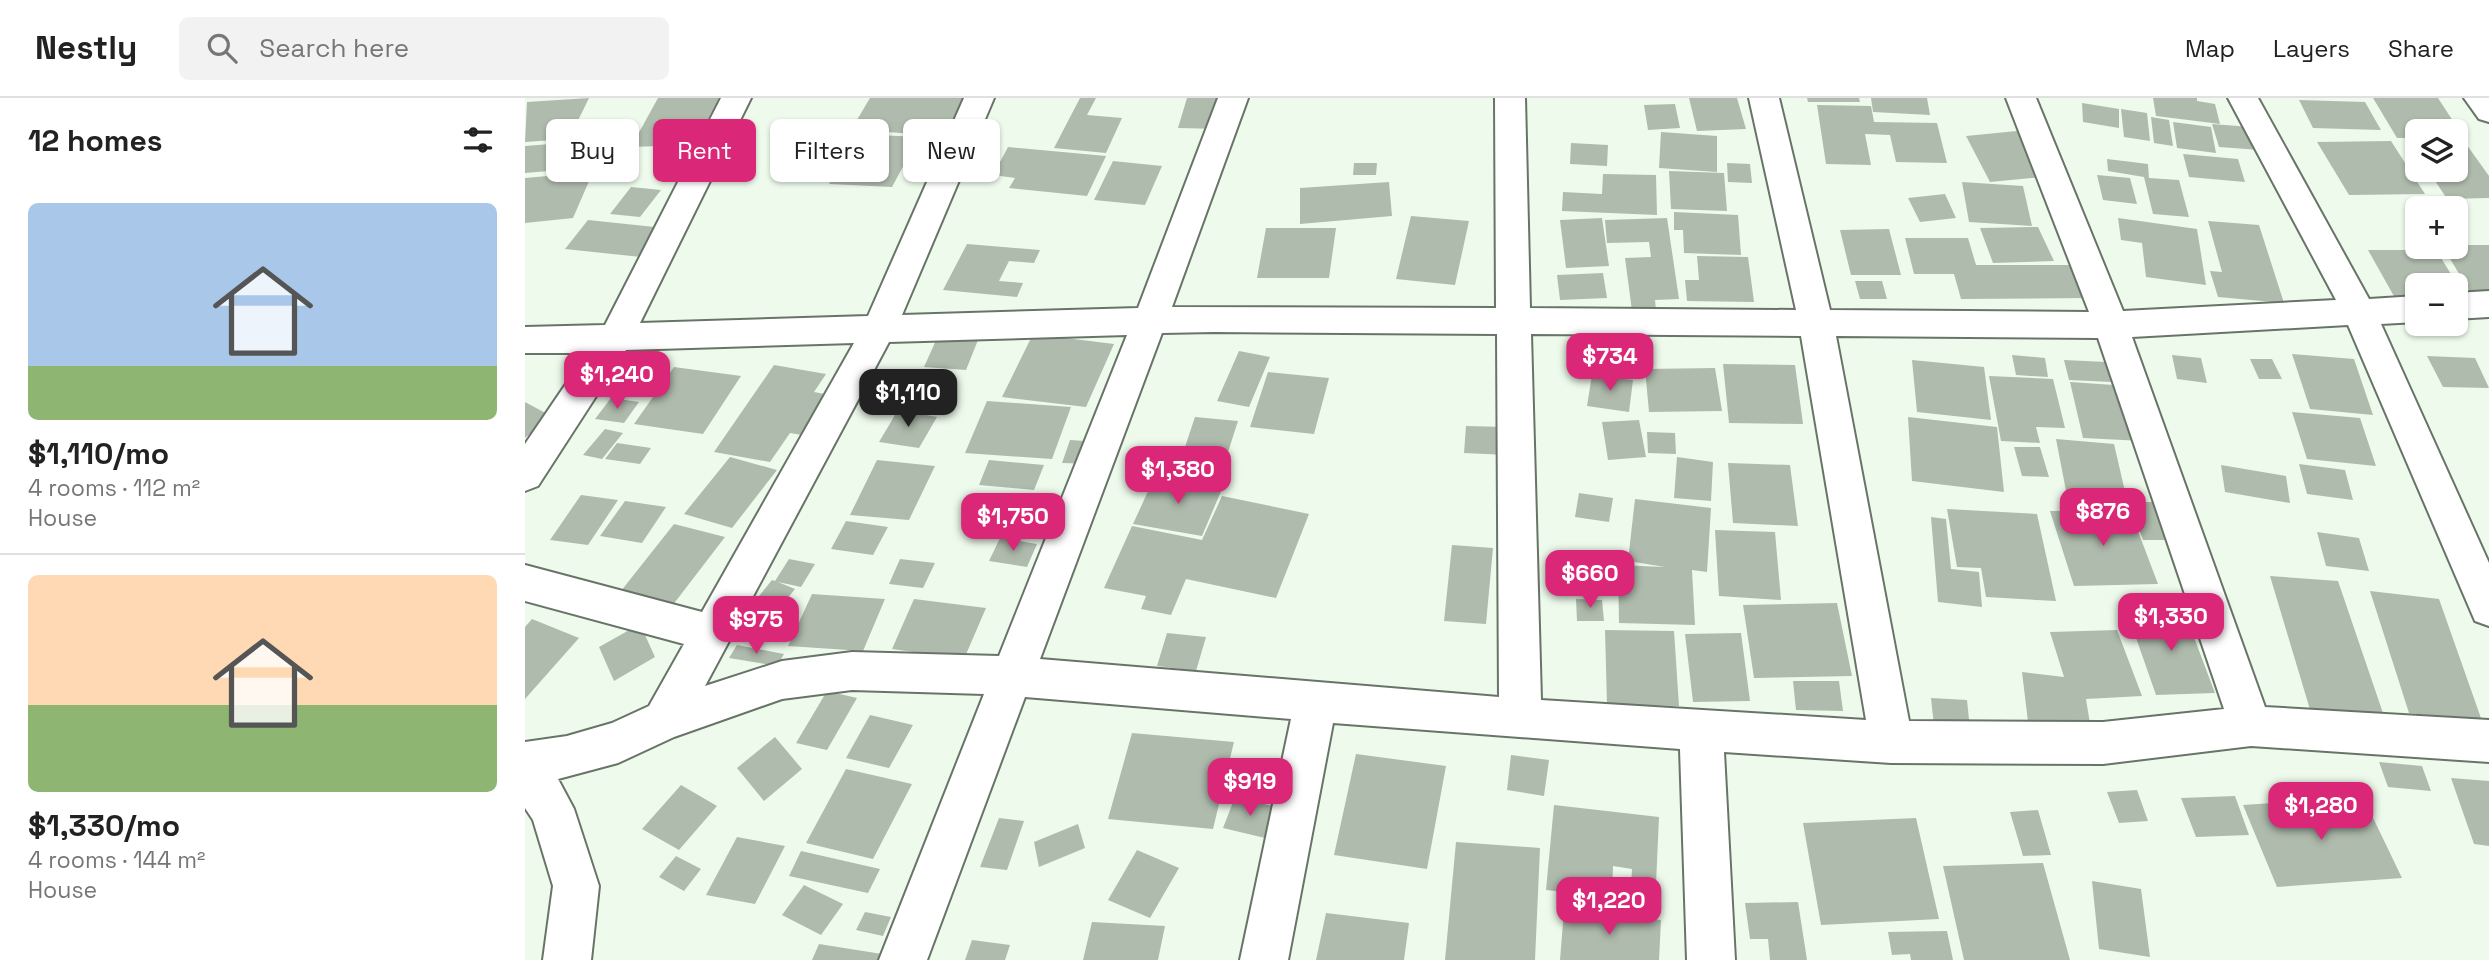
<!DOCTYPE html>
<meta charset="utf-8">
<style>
:root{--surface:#fff;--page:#f2f2f2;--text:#222;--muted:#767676;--line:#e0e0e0;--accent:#db2777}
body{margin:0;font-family:"Space Grotesk",sans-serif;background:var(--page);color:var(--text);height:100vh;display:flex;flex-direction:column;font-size:26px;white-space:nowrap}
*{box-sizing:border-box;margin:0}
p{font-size:23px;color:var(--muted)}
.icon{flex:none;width:38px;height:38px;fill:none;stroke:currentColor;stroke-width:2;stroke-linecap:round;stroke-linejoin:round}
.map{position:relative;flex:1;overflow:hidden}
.panel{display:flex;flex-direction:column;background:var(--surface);width:525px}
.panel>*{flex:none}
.top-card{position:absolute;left:21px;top:21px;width:665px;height:63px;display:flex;gap:14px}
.controls{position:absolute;left:1880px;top:21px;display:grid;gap:14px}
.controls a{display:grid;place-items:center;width:63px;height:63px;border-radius:10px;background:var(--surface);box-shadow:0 2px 5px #0004;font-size:35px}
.price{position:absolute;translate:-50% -60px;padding:0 16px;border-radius:14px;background:var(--accent);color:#fff;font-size:23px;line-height:46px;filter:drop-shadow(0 2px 4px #0008)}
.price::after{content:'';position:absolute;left:50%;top:42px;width:21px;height:16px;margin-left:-10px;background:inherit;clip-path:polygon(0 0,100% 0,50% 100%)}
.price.on{background:#222;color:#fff}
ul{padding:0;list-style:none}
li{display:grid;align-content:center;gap:14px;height:371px;padding:0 28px}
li+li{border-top:2px solid var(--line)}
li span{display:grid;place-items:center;height:217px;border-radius:10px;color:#555}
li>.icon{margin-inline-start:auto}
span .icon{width:126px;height:126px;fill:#fffc;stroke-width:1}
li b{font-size:30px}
h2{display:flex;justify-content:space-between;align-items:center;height:84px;padding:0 28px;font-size:30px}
.pill{padding:0 24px;border-radius:10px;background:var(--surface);box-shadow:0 2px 5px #0004;font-size:24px;line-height:63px}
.pill.on{background:var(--accent);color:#fff}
header{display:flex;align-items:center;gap:42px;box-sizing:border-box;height:98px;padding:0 35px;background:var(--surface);border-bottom:2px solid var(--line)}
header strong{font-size:33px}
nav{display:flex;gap:38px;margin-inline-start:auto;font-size:24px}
.search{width:490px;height:63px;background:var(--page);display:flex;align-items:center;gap:18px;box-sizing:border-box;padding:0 24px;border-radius:10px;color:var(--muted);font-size:26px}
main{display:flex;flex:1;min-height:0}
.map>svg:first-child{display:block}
.building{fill:#afbbad}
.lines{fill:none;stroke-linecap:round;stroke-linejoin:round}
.minor-casing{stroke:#697468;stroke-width:4}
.tertiary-casing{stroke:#697468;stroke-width:4}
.minor{fill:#fff;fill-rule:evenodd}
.tertiary{fill:#fff;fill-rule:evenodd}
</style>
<header>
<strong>Nestly</strong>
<div class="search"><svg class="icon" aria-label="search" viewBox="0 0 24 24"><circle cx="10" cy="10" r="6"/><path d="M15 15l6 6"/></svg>Search here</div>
<nav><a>Map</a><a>Layers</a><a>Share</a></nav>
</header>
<main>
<section class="panel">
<h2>12 homes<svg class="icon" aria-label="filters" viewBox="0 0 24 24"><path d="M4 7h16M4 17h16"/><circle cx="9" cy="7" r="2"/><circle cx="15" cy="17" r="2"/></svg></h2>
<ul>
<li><span style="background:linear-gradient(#a9c7e8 75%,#8fb573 0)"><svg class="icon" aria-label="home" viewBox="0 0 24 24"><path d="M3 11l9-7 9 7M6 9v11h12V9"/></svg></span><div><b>$1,110/mo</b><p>4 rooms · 112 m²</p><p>House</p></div></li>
<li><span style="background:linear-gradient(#ffd9b3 60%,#8fb573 0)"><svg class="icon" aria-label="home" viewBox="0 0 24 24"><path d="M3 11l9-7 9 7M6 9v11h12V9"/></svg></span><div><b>$1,330/mo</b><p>4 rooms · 144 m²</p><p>House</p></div></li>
</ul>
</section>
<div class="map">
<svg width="1964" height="862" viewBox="0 0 1964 862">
<rect width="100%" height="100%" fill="#eefbec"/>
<path class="building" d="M 64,0 L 44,41 L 0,44 L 2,4 Z
M 133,0 L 194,0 L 182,23 L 146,24 L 143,30 L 172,29 L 163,47 L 106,49 Z
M 345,0 L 445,0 L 419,53 L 404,52 L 411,37 L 326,32 Z
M 555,0 L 571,0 L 562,17 L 597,20 L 581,55 L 529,50 Z
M 662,0 L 701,0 L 694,31 L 653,30 Z
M 1164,0 L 1212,0 L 1221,31 L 1172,33 Z
M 1282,0 L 1334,0 L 1335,4 L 1283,4 Z
M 1346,0 L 1402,0 L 1405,17 L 1348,14 Z
M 1628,0 L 1672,0 L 1672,3 L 1690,6 L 1695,26 L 1631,18 Z
M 1848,0 L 1913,0 L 1939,40 L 1930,40 L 1930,33 L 1892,33 L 1892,40 L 1872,40 Z
M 1774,2 L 1840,4 L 1856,32 L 1788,30 Z
M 1557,5 L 1594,11 L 1594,30 L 1558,24 Z
M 1150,6 L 1155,30 L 1123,32 L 1119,7 Z
M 1292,7 L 1346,8 L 1349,24 L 1412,25 L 1422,65 L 1371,64 L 1365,37 L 1340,36 L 1346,67 L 1301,66 Z
M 1596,11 L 1622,15 L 1625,43 L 1599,39 Z
M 1626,19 L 1644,22 L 1648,48 L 1629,45 Z
M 1648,24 L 1686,29 L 1691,55 L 1652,50 Z
M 1687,26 L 1726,29 L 1735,52 L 1694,49 Z
M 1492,33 L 1518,79 L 1465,84 L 1441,38 Z
M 1136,34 L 1192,38 L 1192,74 L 1134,70 Z
M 333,36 L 394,39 L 367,89 L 304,86 Z
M 1866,43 L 1900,96 L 1824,97 L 1792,44 Z
M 1930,43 L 1939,43 L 1964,78 L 1964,100 L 1922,101 L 1903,72 L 1930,72 Z
M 39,45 L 24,73 L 0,75 L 0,48 Z
M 1046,45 L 1083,47 L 1082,68 L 1045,66 Z
M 483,49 L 581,58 L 562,98 L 484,90 L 490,80 L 468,77 Z
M 1658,56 L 1713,61 L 1720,84 L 1664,79 Z
M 95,57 L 89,74 L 68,76 L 75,59 Z
M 1582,61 L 1623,66 L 1624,80 L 1654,82 L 1664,119 L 1628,116 L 1619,79 L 1583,73 Z
M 588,63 L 637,68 L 620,107 L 569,102 Z
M 829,65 L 852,65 L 851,77 L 828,77 Z
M 1202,65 L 1225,66 L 1227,85 L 1203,84 Z
M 1144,73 L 1199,75 L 1202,113 L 1146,111 Z
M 68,74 L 48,120 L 0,125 L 0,80 Z
M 1078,76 L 1131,77 L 1132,117 L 1037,113 L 1038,94 L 1077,96 Z
M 1572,77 L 1605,80 L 1612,106 L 1578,102 Z
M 864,84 L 867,118 L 775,126 L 775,90 Z
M 1437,84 L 1498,88 L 1507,128 L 1444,124 Z
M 106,89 L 136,92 L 115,119 L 85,116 Z
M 1420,96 L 1431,120 L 1395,124 L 1383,100 Z
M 1149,114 L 1213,117 L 1216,157 L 1159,155 L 1158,132 L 1149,132 Z
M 886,118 L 944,123 L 930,187 L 871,181 Z
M 1077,120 L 1084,168 L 1041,170 L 1035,122 Z
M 1142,120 L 1154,201 L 1130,202 L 1131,212 L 1107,213 L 1100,160 L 1126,159 L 1124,144 L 1082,145 L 1080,122 Z
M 1593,120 L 1672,131 L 1681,187 L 1621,179 L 1617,145 L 1596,142 Z
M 63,122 L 139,130 L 116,159 L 40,151 Z
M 1683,123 L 1734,127 L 1759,205 L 1693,199 L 1685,173 L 1697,174 Z
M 1513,129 L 1529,163 L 1468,165 L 1455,130 Z
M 741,130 L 811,130 L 804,180 L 732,180 Z
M 1364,131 L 1376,177 L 1326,177 L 1315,132 Z
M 1380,140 L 1443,140 L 1451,167 L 1552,167 L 1565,200 L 1436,201 L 1429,176 L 1389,176 Z
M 442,146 L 515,152 L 509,165 L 484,163 L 474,183 L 498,185 L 492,199 L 418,192 Z
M 1930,147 L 1964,147 L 1964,199 L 1948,199 L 1918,149 Z
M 1843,152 L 1911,152 L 1941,200 L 1930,200 L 1930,187 L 1892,187 L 1892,200 L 1870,200 Z
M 1172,158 L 1223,159 L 1229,204 L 1162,203 L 1160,182 L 1174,182 Z
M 1078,175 L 1082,200 L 1035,202 L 1032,177 Z
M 1330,183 L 1357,183 L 1362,201 L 1335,201 Z
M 508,236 L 589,246 L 561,309 L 477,299 Z
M 412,240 L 453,242 L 441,272 L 399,269 Z
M 714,253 L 745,259 L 724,309 L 692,303 Z
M 1767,256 L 1829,261 L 1848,317 L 1785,311 Z
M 1487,257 L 1520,260 L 1523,279 L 1491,277 Z
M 1647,257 L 1676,260 L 1682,285 L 1652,281 Z
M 1902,258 L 1950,260 L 1964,290 L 1918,289 Z
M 1725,261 L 1747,261 L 1757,281 L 1734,281 Z
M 1387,262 L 1459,269 L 1466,322 L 1392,314 Z
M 1539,262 L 1603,265 L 1608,285 L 1544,282 Z
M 1198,266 L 1270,267 L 1278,326 L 1204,325 Z
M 249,267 L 301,276 L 289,294 L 316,299 L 289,339 L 265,335 L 245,364 L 189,354 Z
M 149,269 L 216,278 L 178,336 L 109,326 Z
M 1190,270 L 1197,313 L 1124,314 L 1120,271 Z
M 743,274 L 804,280 L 789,336 L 725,329 Z
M 1067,277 L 1108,282 L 1104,314 L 1062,308 Z
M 1464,278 L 1528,281 L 1540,330 L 1511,329 L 1515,345 L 1476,343 Z
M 1545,284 L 1603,288 L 1618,343 L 1558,340 Z
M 86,300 L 114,304 L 99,325 L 70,321 Z
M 462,303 L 546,309 L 527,361 L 440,355 Z
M 0,304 L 26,318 L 0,340 Z
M 373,312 L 412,319 L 394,350 L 354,344 Z
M 1767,314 L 1835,320 L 1851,368 L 1782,361 Z
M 670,319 L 713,323 L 703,354 L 660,349 Z
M 1383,319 L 1472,329 L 1479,394 L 1387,383 Z
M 1114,322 L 1121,359 L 1083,362 L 1077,324 Z
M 941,328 L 983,329 L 982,357 L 939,355 Z
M 80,331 L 98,335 L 77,361 L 58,357 Z
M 1122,334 L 1150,335 L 1151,356 L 1123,355 Z
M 1531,341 L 1589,346 L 1602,402 L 1542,398 Z
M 545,342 L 575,344 L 568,366 L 537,365 Z
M 92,345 L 126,350 L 115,366 L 80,361 Z
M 1489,349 L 1515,349 L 1524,379 L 1497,378 Z
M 205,359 L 252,372 L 207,430 L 159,416 Z
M 1152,359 L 1188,364 L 1186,403 L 1149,400 Z
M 352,362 L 410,368 L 384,422 L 325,417 Z
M 464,362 L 519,367 L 509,392 L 454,387 Z
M 1203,365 L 1265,367 L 1273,428 L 1208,425 Z
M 1774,366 L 1820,372 L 1828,402 L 1782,396 Z
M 1696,367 L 1761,378 L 1765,405 L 1700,394 Z
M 630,378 L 697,391 L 677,438 L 608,426 Z
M 1054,395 L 1088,400 L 1084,424 L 1050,419 Z
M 56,397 L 93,402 L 63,447 L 25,442 Z
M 697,398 L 784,416 L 751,500 L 661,481 L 646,517 L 616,511 L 621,498 L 579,490 L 607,428 L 677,442 Z
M 1110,401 L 1186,410 L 1182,474 L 1167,472 L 1170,527 L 1094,525 L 1093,467 L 1140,469 L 1103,463 Z
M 100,403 L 141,409 L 117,445 L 75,438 Z
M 1604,404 L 1637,404 L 1652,442 L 1618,442 Z
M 1422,411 L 1512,416 L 1531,503 L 1461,499 L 1456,470 L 1432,469 Z
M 1605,412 L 1633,486 L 1549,488 L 1525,413 Z
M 1406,419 L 1421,421 L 1426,471 L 1454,474 L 1457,509 L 1413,504 Z
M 321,423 L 363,429 L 348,457 L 306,451 Z
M 149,426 L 200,439 L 144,512 L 92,498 Z
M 1190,432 L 1250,434 L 1256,502 L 1194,498 Z
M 1792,434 L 1834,440 L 1844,473 L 1801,468 Z
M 475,440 L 512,446 L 502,469 L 464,463 Z
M 927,447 L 968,450 L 961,526 L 919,523 Z
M 264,461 L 290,466 L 276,489 L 253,484 L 270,491 L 253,512 L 230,503 L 247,482 L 250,483 Z
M 375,461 L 410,465 L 398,490 L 364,486 Z
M 1745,478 L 1813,483 L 1860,621 L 1786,615 Z
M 1845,493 L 1914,501 L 1957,623 L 1884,615 Z
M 287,496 L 360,501 L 338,553 L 263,548 Z
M 389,501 L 461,510 L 439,561 L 367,551 Z
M 1051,501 L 1077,502 L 1079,523 L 1052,523 Z
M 1312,505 L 1327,578 L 1229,580 L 1218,507 Z
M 1659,513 L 1690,595 L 1631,597 L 1602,514 Z
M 225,516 L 263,518 L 253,540 L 215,538 Z
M 7,521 L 54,540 L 0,601 L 0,529 Z
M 115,526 L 130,559 L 89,583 L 74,549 Z
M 1080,532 L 1149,533 L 1154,608 L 1082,607 Z
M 1592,532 L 1617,598 L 1561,601 L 1567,638 L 1504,632 L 1497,574 L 1539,579 L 1525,534 Z
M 642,535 L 681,539 L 671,573 L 632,568 Z
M 1216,535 L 1225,603 L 1168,604 L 1160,536 Z
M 212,547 L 259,556 L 252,568 L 204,560 Z
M 1268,583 L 1314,583 L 1318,613 L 1271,612 Z
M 302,593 L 332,600 L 302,652 L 271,645 Z
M 1406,600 L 1442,602 L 1445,631 L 1409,628 Z
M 345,617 L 388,627 L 364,670 L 321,660 Z
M 607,635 L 709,644 L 688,731 L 583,721 Z
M 250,639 L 277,671 L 239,703 L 212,670 Z
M 831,656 L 921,668 L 902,771 L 809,757 Z
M 986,657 L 1024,662 L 1019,698 L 982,692 Z
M 1854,664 L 1897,668 L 1906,693 L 1863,689 Z
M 321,671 L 387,686 L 348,761 L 281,745 Z
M 1926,680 L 1964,683 L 1964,748 L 1949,746 Z
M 156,687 L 192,708 L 154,752 L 117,731 Z
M 1612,692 L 1623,723 L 1594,725 L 1582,694 Z
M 1710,698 L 1724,737 L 1671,739 L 1656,700 Z
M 710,699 L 751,709 L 740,740 L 698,730 Z
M 1838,699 L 1877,780 L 1752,789 L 1718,707 Z
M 1029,707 L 1134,719 L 1130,809 L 1105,807 L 1107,771 L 1088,768 L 1087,799 L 1021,792 Z
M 1513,712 L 1526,757 L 1498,758 L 1485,714 Z
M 474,720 L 499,723 L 482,772 L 455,769 Z
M 1391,720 L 1414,821 L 1296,827 L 1278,725 Z
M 553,726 L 560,750 L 514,769 L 509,744 Z
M 212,739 L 260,748 L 230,806 L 181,797 Z
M 931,744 L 1015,750 L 1010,862 L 920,862 Z
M 612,752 L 654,770 L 625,820 L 583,802 Z
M 276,753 L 355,771 L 343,795 L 264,778 Z
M 151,758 L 176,771 L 159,793 L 134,779 Z
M 1518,765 L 1545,862 L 1439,862 L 1418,768 Z
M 1567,783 L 1616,791 L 1625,859 L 1574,851 Z
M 279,787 L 318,806 L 296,837 L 257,817 Z
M 1273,804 L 1282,862 L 1245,862 L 1243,841 L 1225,841 L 1220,805 Z
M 1039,812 L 1136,822 L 1134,862 L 1035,862 Z
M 340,814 L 366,819 L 358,838 L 331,832 Z
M 801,815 L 884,825 L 879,862 L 791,862 Z
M 567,824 L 640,828 L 633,862 L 558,862 Z
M 1422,833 L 1428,862 L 1386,862 L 1385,856 L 1367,857 L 1363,834 Z
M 447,842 L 485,847 L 480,862 L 440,862 Z
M 294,846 L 357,856 L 355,862 L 287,862 Z"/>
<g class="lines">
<g class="minor-casing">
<path id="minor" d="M 196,0 L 226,0 L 115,225 L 343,218 L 439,0 L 469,0 L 377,217 L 613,210 L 693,0 L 723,0 L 647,209 L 971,210 L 970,0 L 1000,0 L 1005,210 L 1271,212 L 1224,0 L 1254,0 L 1305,212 L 1564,214 L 1481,0 L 1511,0 L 1598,213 L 1811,202 L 1703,0 L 1733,0 L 1844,201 L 1892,198 L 1892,224 L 1856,226 L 1964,465 L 1964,528 L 1950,523 L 1823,227 L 1607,239 L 1740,609 L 1964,622 L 1964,664 L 1726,648 L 1578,666 L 1366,665 L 1199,654 L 1210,862 L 1162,862 L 1155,651 L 808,625 L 763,862 L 715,862 L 766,621 L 500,599 L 402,862 L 354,862 L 459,596 L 327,592 L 257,601 L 149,639 L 93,665 L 33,681 L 49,711 L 74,788 L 66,862 L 18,862 L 28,788 L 8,722 L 0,710 L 0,644 L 42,638 L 87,625 L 124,608 L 159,546 L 0,503 L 0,467 L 177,514 L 329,245 L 101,252 L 13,388 L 0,393 L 0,346 L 62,255 L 0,255 L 0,229 L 80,227 ZM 689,234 L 972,236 L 974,599 L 515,561 L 637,235 ZM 1006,236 L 1276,238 L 1341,622 L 1016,602 ZM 602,237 L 474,558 L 327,554 L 257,563 L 180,588 L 364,244 ZM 1311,238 L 1573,240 L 1699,611 L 1578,624 L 1384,623 Z
M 1964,193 L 1964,219 L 1930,221 L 1930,195 Z"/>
</g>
<g class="tertiary-casing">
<path id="tertiary" d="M 1939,0 L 1964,0 L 1964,24 L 1954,21 Z"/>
</g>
<use href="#minor" class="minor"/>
<use href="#tertiary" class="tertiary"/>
</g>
</svg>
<div class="controls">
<a><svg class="icon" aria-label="layers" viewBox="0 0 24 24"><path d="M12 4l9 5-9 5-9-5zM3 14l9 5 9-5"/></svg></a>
<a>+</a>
<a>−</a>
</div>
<b class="price" style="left:1085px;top:295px">$734</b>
<b class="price" style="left:92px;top:313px">$1,240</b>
<b class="price on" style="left:383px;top:331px">$1,110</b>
<b class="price" style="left:653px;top:408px">$1,380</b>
<b class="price" style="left:1578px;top:450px">$876</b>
<b class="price" style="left:488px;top:455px">$1,750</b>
<b class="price" style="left:1065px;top:512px">$660</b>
<b class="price" style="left:1646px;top:555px">$1,330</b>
<b class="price" style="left:231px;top:558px">$975</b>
<b class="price" style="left:725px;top:720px">$919</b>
<b class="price" style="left:1796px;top:744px">$1,280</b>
<b class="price" style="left:1084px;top:839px">$1,220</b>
<div class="top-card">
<a class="pill">Buy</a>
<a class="pill on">Rent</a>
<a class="pill">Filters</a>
<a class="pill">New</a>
</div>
</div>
</main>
